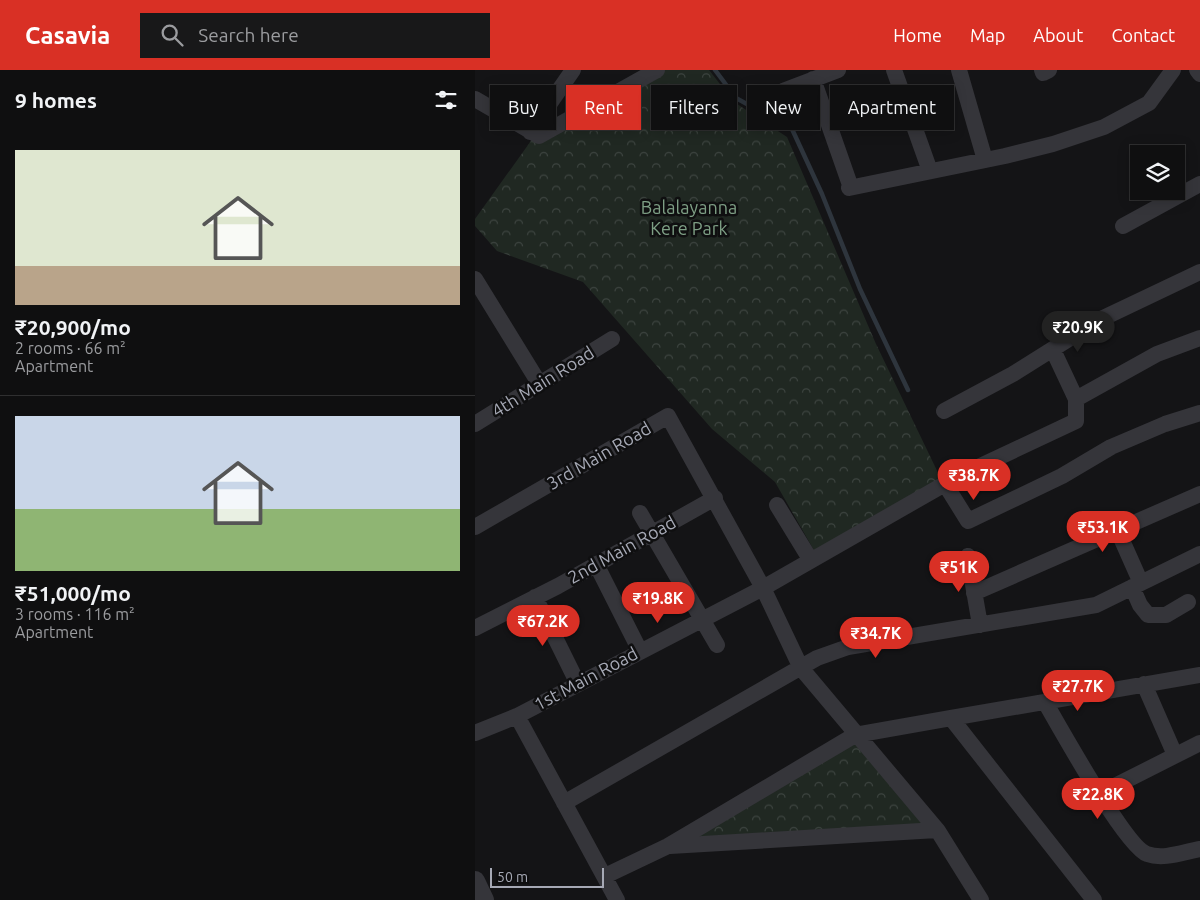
<!DOCTYPE html>
<meta charset="utf-8">
<style>
:root{--surface:#0f0f10;--page:#181819;--text:#f1f3f6;--muted:#9b9c9f;--line:#2f2f30;--accent:#d93025}
body{margin:0;font-family:Ubuntu,sans-serif;background:var(--page);color:var(--text);height:100vh;display:flex;flex-direction:column;font-size:19px;white-space:nowrap}
*{box-sizing:border-box;margin:0}
p{font-size:16px;color:var(--muted)}
.icon{flex:none;width:28px;height:28px;fill:none;stroke:currentColor;stroke-width:2;stroke-linecap:round;stroke-linejoin:round}
.map{position:relative;flex:1;overflow:hidden}
.details{display:flex;flex-direction:column;background:var(--surface);width:475px}
.details>*{flex:none}
.hud{position:absolute;left:15px;top:15px;width:475px;height:45px;display:flex;gap:10px}
.buttons{position:absolute;left:655px;top:75px;display:grid;gap:10px}
.buttons a{display:grid;place-items:center;width:55px;height:55px;border-radius:0px;background:var(--surface);box-shadow:0 2px 12px #0003,0 0 0 1px var(--line);font-size:25px}
.scale{position:absolute;left:15px;bottom:12px;width:114px;box-sizing:border-box;padding-left:5px;border:2px solid #a6a9b5;border-top:0;font-size:14px;line-height:18px;white-space:nowrap;color:#a6a9b5;-webkit-text-stroke:4px #0f0f10;paint-order:stroke}
.price{position:absolute;translate:-50% -42px;padding:0 11px;border-radius:18px;background:var(--accent);color:#fff;font-size:16px;line-height:32px;filter:drop-shadow(0 1px 2px #0008)}
.price::after{content:'';position:absolute;left:50%;top:30px;width:15px;height:11px;margin-left:-8px;background:inherit;clip-path:polygon(0 0,100% 0,50% 100%)}
.price.selected{background:#222;color:#fff}
ul{padding:0;list-style:none}
li{display:grid;align-content:center;gap:10px;height:265px;padding:0 15px}
li+li{border-top:1px solid var(--line)}
li span{display:grid;place-items:center;height:155px;border-radius:0px;color:#555}
li>.icon{margin-inline-start:auto}
span .icon{width:90px;height:90px;fill:#fffc;stroke-width:1}
li b{font-size:21px}
h2{display:flex;justify-content:space-between;align-items:center;height:60px;padding:0 15px;font-size:21px}
.chip{padding:0 18px;border-radius:0px;background:var(--surface);box-shadow:0 2px 12px #0003,0 0 0 1px var(--line);font-size:18px;line-height:45px}
.chip.selected{background:var(--accent);color:#fff}
header{display:flex;align-items:center;gap:30px;box-sizing:border-box;height:70px;padding:0 25px;background:var(--accent);color:#fff}
header strong{font-size:24px}
nav{display:flex;gap:28px;margin-inline-start:auto;font-size:18px}
.search{width:350px;height:45px;background:var(--page);display:flex;align-items:center;gap:12px;box-sizing:border-box;padding:0 18px;border-radius:0px;color:var(--muted);font-size:19px}
main{display:flex;flex:1;min-height:0}
.map>svg:first-child{display:block}
.park{fill:url(#park-crowns)}
.lines{fill:none;stroke-linecap:round;stroke-linejoin:round}
.stream{stroke:#2e353d;stroke-width:4.5}
.minor{stroke:#35353a;stroke-width:16}
.tertiary{stroke:#35353a;stroke-width:20}
.labels{text-anchor:middle;stroke-width:5;stroke-linejoin:round;paint-order:stroke}
.park-label{font-size:18px;fill:#7e9f85;stroke:#0f0f10}
.street-label{font-size:18px;fill:#a6a9b5;stroke:#0f0f10}
</style>
<header>
<strong>Casavia</strong>
<div class="search"><svg class="icon" aria-label="search" viewBox="0 0 24 24"><circle cx="10" cy="10" r="6"/><path d="M15 15l6 6"/></svg>Search here</div>
<nav><a>Home</a><a>Map</a><a>About</a><a>Contact</a></nav>
</header>
<main>
<section class="details">
<h2>9 homes<svg class="icon" aria-label="filters" viewBox="0 0 24 24"><path d="M4 7h16M4 17h16"/><circle cx="9" cy="7" r="2"/><circle cx="15" cy="17" r="2"/></svg></h2>
<ul>
<li><span style="background:linear-gradient(#dfe7d0 75%,#b9a48a 0)"><svg class="icon" aria-label="home" viewBox="0 0 24 24"><path d="M3 11l9-7 9 7M6 9v11h12V9"/></svg></span><div><b>₹20,900/mo</b><p>2 rooms · 66 m²</p><p>Apartment</p></div></li>
<li><span style="background:linear-gradient(#c9d6e8 60%,#8fb573 0)"><svg class="icon" aria-label="home" viewBox="0 0 24 24"><path d="M3 11l9-7 9 7M6 9v11h12V9"/></svg></span><div><b>₹51,000/mo</b><p>3 rooms · 116 m²</p><p>Apartment</p></div></li>
</ul>
</section>
<div class="map">
<svg width="725" height="830" viewBox="0 0 725 830">
<defs>
<pattern id="park-crowns" width="20" height="18" patternUnits="userSpaceOnUse" patternTransform="scale(1.25)"><rect width="20" height="18" fill="#202822"/><path d="M2 6a3 3 0 1 1 6 0M12 15a3 3 0 1 1 6 0" fill="none" stroke="#3d4440"/></pattern>
</defs>
<rect width="100%" height="100%" fill="#141416"/>
<path class="park" d="M 183,0 L 234,0 L 259,32 L 312,67 L 401,274 L 467,411 L 340,482 L 300,412 L 237,359 L 108,212 L 22,181 L 0,156 L 0,149 L 63,61 Z
M 379,672 L 452,756 L 210,771 Z"/>
<g class="lines">
<path class="stream" d="M 240,0 L 261,28 L 317,59 L 347,124 L 385,219 L 433,320"/>
<path class="minor" d="M 419,0 L 455,101
M 484,0 L 510,90
M 567,0 L 568,3 L 574,0
M 722,0 L 725,4
M 338,9 L 374,112
M 308,21 L 363,0
M 0,29 L 64,66 L 182,0
M 55,62 L 98,0
M 374,118 L 530,86 L 578,74 L 629,57 L 674,33 L 698,0
M 648,156 L 725,114
M 0,209 L 64,313
M 578,280 L 601,329
M 469,341 L 538,304 L 624,250 L 725,202
M 0,354 L 137,269
M 470,414 L 493,451 L 587,406 L 636,377 L 690,354 L 725,343
M 302,435 L 335,489
M 165,443 L 242,575
M 0,457 L 193,346 L 288,518 L 326,598 L 463,761 L 506,830
M 642,459 L 666,513
M 493,486 L 505,555
M 121,494 L 165,581
M 657,517 L 665,535 L 673,545 L 691,545 L 713,532
M 499,523 L 725,424
M 60,527 L 103,614
M 0,558 L 83,516 L 240,428
M 669,614 L 700,685
M 570,632 C 585,658 651,777 672,784 C 689,790 708,782 725,779
M 42,646 L 142,830
M 476,648 L 725,605
M 0,663 L 42,646 L 288,518 L 482,407 L 601,351 L 601,329 L 682,284 L 725,268
M 624,724 L 725,673
M 89,733 L 342,588 L 373,577 L 621,535 L 725,484
M 195,776 L 462,760
M 130,806 L 193,776 L 380,665 L 476,648 L 619,830"/>
<path class="tertiary" d="M 0,811 L 9,830"/>
</g>
<g class="labels">
<g class="park-label">
<text x="214" y="144">Balalayanna<tspan x="214" dy="21">Kere Park</tspan></text>
</g>
<g class="street-label">
<text transform="translate(68 312) rotate(-32)" y="6">4th Main Road</text>
<text transform="translate(124 386) rotate(-30)" y="6">3rd Main Road</text>
<text transform="translate(147 480) rotate(-29)" y="6">2nd Main Road</text>
<text transform="translate(111 609) rotate(-28)" y="6">1st Main Road</text>
</g>
</g>
</svg>
<div class="buttons">
<a><svg class="icon" aria-label="layers" viewBox="0 0 24 24"><path d="M12 4l9 5-9 5-9-5zM3 14l9 5 9-5"/></svg></a>
</div>
<div class="scale">50 m</div>
<b class="price selected" style="left:603px;top:283px">₹20.9K</b>
<b class="price" style="left:499px;top:431px">₹38.7K</b>
<b class="price" style="left:628px;top:483px">₹53.1K</b>
<b class="price" style="left:484px;top:523px">₹51K</b>
<b class="price" style="left:183px;top:554px">₹19.8K</b>
<b class="price" style="left:68px;top:577px">₹67.2K</b>
<b class="price" style="left:401px;top:589px">₹34.7K</b>
<b class="price" style="left:603px;top:642px">₹27.7K</b>
<b class="price" style="left:623px;top:750px">₹22.8K</b>
<div class="hud">
<a class="chip">Buy</a>
<a class="chip selected">Rent</a>
<a class="chip">Filters</a>
<a class="chip">New</a>
<a class="chip">Apartment</a>
</div>
</div>
</main>
